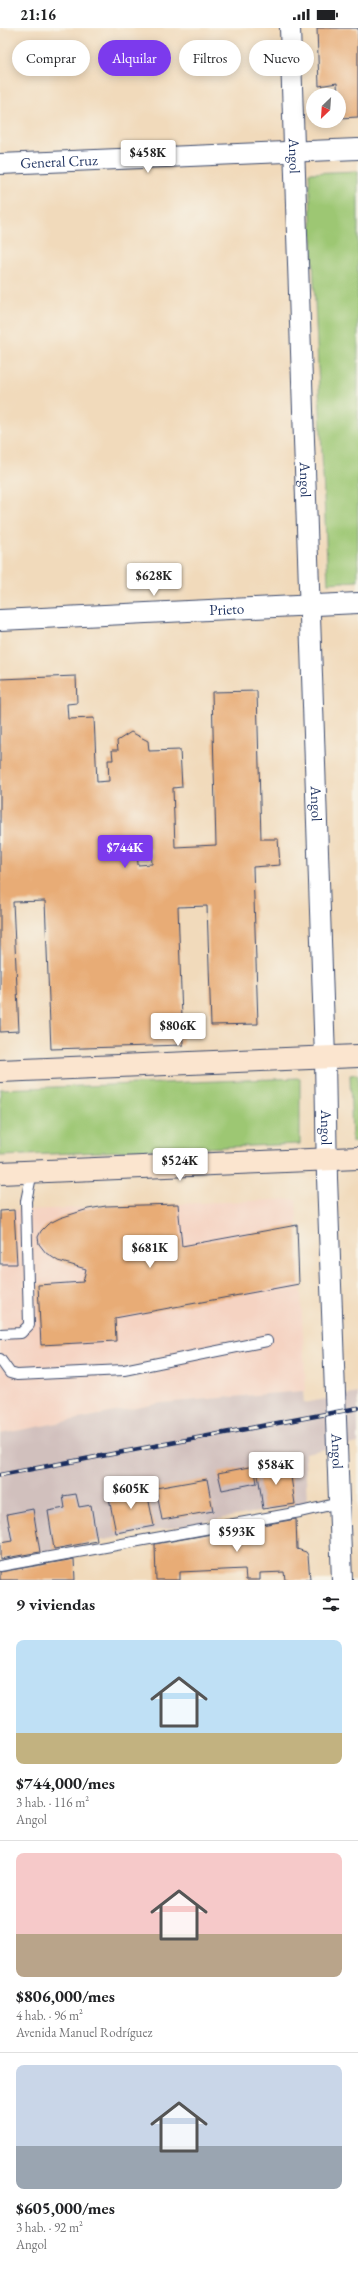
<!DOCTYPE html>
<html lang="es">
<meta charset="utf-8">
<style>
:root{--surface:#fff;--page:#f2f2f2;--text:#202124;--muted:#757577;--line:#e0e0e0;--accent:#7c3aed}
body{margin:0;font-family:"EB Garamond",serif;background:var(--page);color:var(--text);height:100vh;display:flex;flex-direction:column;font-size:15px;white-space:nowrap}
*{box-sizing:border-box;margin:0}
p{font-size:13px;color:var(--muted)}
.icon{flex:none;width:22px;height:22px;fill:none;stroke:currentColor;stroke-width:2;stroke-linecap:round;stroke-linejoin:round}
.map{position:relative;height:1552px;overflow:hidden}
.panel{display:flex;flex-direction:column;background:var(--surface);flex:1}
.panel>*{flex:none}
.hud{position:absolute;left:12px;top:12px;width:334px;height:36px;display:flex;gap:8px}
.needle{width:26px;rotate:205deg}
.tools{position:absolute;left:306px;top:60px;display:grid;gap:8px}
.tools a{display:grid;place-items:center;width:40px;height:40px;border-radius:50%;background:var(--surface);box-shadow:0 2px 10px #0003;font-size:20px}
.price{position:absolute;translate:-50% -34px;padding:0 9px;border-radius:4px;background:#fff;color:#222;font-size:13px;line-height:26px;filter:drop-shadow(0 1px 2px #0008)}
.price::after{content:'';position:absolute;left:50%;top:24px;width:12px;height:9px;margin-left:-6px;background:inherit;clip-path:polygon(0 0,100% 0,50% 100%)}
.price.selected{background:var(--accent);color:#fff}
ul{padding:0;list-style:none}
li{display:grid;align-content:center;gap:8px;height:212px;padding:0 16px}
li+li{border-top:1px solid var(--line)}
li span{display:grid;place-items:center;height:124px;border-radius:8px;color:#555}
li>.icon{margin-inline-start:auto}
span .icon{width:72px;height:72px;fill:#fffc;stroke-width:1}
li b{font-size:17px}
h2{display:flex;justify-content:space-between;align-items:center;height:48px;padding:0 16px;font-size:17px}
.pill{padding:0 14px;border-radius:18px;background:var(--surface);box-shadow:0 2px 10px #0003;font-size:14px;line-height:36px}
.pill.selected{background:var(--accent);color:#fff}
.status{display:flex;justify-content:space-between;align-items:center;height:28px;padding:0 20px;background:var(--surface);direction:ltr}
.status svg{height:11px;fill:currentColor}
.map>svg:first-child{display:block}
.built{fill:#f5d3c2}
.industrial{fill:#d1c0bd}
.green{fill:#9dc773;stroke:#5c7b68}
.building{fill:#e8ac76;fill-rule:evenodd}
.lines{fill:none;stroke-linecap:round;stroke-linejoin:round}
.service-casing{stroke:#3b496c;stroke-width:12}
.minor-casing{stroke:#3b496c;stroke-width:22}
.secondary-casing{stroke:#3b496c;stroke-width:24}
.service{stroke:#fff;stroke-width:10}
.minor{stroke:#fff;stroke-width:20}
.secondary{stroke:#fbe5cf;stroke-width:22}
.rail-casing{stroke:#1b2f5e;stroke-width:4.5}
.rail{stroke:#f7f3e8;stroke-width:3;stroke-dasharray:9;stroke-linecap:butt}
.labels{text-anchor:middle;stroke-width:4;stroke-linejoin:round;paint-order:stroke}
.street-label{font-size:15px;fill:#1b2f5e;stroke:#f7f3e8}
</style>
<div class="status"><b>21:16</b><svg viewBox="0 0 49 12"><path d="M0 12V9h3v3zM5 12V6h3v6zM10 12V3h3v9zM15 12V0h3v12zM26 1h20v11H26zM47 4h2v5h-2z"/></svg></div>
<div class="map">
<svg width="358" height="1552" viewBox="0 0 358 1552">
<rect width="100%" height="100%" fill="#f7f3e8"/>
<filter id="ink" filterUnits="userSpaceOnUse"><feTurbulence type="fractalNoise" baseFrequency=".025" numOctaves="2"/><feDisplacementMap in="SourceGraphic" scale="8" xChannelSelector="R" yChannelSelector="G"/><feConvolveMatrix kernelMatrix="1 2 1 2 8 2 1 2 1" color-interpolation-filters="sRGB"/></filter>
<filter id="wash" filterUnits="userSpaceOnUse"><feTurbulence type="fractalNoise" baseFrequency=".012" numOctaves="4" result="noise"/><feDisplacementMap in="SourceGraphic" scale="16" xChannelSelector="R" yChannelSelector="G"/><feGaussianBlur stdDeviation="0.9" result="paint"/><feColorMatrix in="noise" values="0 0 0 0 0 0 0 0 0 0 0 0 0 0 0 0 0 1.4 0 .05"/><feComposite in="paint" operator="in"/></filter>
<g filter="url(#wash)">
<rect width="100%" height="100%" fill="#f1dabb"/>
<path class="built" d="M 296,1171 L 306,1363 L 162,1375 L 0,1406 L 0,1183 Z"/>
<path class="industrial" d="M 303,1363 L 304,1375 L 358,1365 L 358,1415 L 305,1425 L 307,1475 L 0,1531 L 0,1406 L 162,1375 Z"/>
<path class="green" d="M 358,143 L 358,553 L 328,555 L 309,145 Z
M 358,1046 L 358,1114 L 352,1114 L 350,1047 Z
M 300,1050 L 300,1116 L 0,1128 L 0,1061 Z"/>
<g id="blocks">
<path class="building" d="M 317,0 L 358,0 L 358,89 L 339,90 L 337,55 L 319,58 Z
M 76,648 L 77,675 L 67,676 L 68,691 L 94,690 L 97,754 L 109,753 L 108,732 L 113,732 L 112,722 L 118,722 L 117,713 L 131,704 L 148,713 L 149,723 L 180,722 L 182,759 L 173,760 L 175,819 L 216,817 L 212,664 L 257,663 L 261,811 L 278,811 L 280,837 L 253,839 L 258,996 L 211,997 L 207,878 L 178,879 L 183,1017 L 51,1021 L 45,873 L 13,874 L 19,1003 L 0,1004 L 0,651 ZM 137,820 L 151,820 L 152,836 L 138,837 Z
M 178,1176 L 182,1218 L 297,1197 L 299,1256 L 115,1290 L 116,1313 L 41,1317 L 38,1257 L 83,1254 L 86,1241 L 58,1233 L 46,1225 L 39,1216 L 38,1209 L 41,1203 L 48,1196 L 60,1190 L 88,1181 L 106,1178 Z
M 14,1182 L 17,1236 L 0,1236 L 0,1183 Z
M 289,1435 L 295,1476 L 263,1481 L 257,1439 Z
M 254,1438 L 257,1455 L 222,1462 L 218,1445 Z
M 207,1451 L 213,1483 L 162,1492 L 156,1460 Z
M 146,1459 L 154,1498 L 116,1505 L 108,1465 Z
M 76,1466 L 79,1479 L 91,1477 L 97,1513 L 54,1521 L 48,1483 L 65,1480 L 63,1468 Z
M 33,1481 L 40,1524 L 0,1531 L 0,1515 L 12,1513 L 7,1486 Z
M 296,1491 L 297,1521 L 306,1524 L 308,1527 L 310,1552 L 285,1552 L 284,1544 L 260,1545 L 260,1552 L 246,1552 L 245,1541 L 180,1544 L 180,1552 L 156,1552 L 155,1516 Z
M 74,1531 L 75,1552 L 0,1552 L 0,1544 Z"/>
</g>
</g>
<g filter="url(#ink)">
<use href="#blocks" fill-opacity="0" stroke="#3b496c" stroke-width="1"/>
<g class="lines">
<g class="service-casing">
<path id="service" d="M 0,1306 L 21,1305 L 29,1297 L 26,1173 L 32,1144
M 0,1331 L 10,1345 L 17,1347 L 124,1342 L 267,1313
M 0,1538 L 300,1484 L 339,1475"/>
</g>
<g class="minor-casing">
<g id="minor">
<path id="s1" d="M 290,0 L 325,1030 L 327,1150 L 342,1552"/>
<path id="s2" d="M 0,136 L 358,121"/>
<path id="s3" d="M 0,592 L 358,575"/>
</g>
</g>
<g class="secondary-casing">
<path id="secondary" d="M 0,1043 L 358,1028
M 0,1145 L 358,1130"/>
</g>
<use href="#service" class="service"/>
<use href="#minor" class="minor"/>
<use href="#secondary" class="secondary"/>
<g class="rail-casing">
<path id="rail" d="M 0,1447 L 358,1380"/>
</g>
<use href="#rail" class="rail"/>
</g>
</g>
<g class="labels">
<g class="street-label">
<text dy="5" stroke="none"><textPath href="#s1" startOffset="128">Angol</textPath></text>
<text dy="5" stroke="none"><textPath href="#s2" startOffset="59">General Cruz</textPath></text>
<text dy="5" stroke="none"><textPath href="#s1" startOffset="452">Angol</textPath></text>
<text dy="5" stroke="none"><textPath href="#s3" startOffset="227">Prieto</textPath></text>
<text dy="5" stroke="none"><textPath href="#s1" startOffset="776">Angol</textPath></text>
<text dy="5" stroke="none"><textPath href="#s1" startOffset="1100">Angol</textPath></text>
<text dy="5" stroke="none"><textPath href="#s1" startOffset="1424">Angol</textPath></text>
</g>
</g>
</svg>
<div class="tools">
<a><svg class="needle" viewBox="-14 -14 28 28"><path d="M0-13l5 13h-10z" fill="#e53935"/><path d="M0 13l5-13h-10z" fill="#757577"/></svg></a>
</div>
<b class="price" style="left:148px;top:146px">$458K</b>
<b class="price" style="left:154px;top:569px">$628K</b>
<b class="price selected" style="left:125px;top:841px">$744K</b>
<b class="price" style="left:178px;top:1019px">$806K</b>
<b class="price" style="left:180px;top:1154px">$524K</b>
<b class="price" style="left:150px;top:1241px">$681K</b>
<b class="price" style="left:276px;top:1458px">$584K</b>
<b class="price" style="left:131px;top:1482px">$605K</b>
<b class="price" style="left:237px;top:1525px">$593K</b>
<div class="hud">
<a class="pill">Comprar</a>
<a class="pill selected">Alquilar</a>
<a class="pill">Filtros</a>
<a class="pill">Nuevo</a>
</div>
</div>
<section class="panel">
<h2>9 viviendas<svg class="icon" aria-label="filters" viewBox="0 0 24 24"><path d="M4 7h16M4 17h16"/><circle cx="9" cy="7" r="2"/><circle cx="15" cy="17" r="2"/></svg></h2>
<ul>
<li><span style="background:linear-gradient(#bfe0f5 75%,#c2b280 0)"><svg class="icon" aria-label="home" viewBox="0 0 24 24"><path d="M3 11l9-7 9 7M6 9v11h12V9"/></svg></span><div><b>$744,000/mes</b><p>3 hab. · 116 m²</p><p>Angol</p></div></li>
<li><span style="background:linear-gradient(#f6c9c9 65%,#b9a48a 0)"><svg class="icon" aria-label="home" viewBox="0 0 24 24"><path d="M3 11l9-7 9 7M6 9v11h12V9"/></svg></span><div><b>$806,000/mes</b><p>4 hab. · 96 m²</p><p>Avenida Manuel Rodríguez</p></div></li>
<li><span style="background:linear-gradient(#c9d6e8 65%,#9aa5b1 0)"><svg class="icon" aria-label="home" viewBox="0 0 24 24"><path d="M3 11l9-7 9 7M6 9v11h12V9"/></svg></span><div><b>$605,000/mes</b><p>3 hab. · 92 m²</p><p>Angol</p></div></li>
</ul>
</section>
